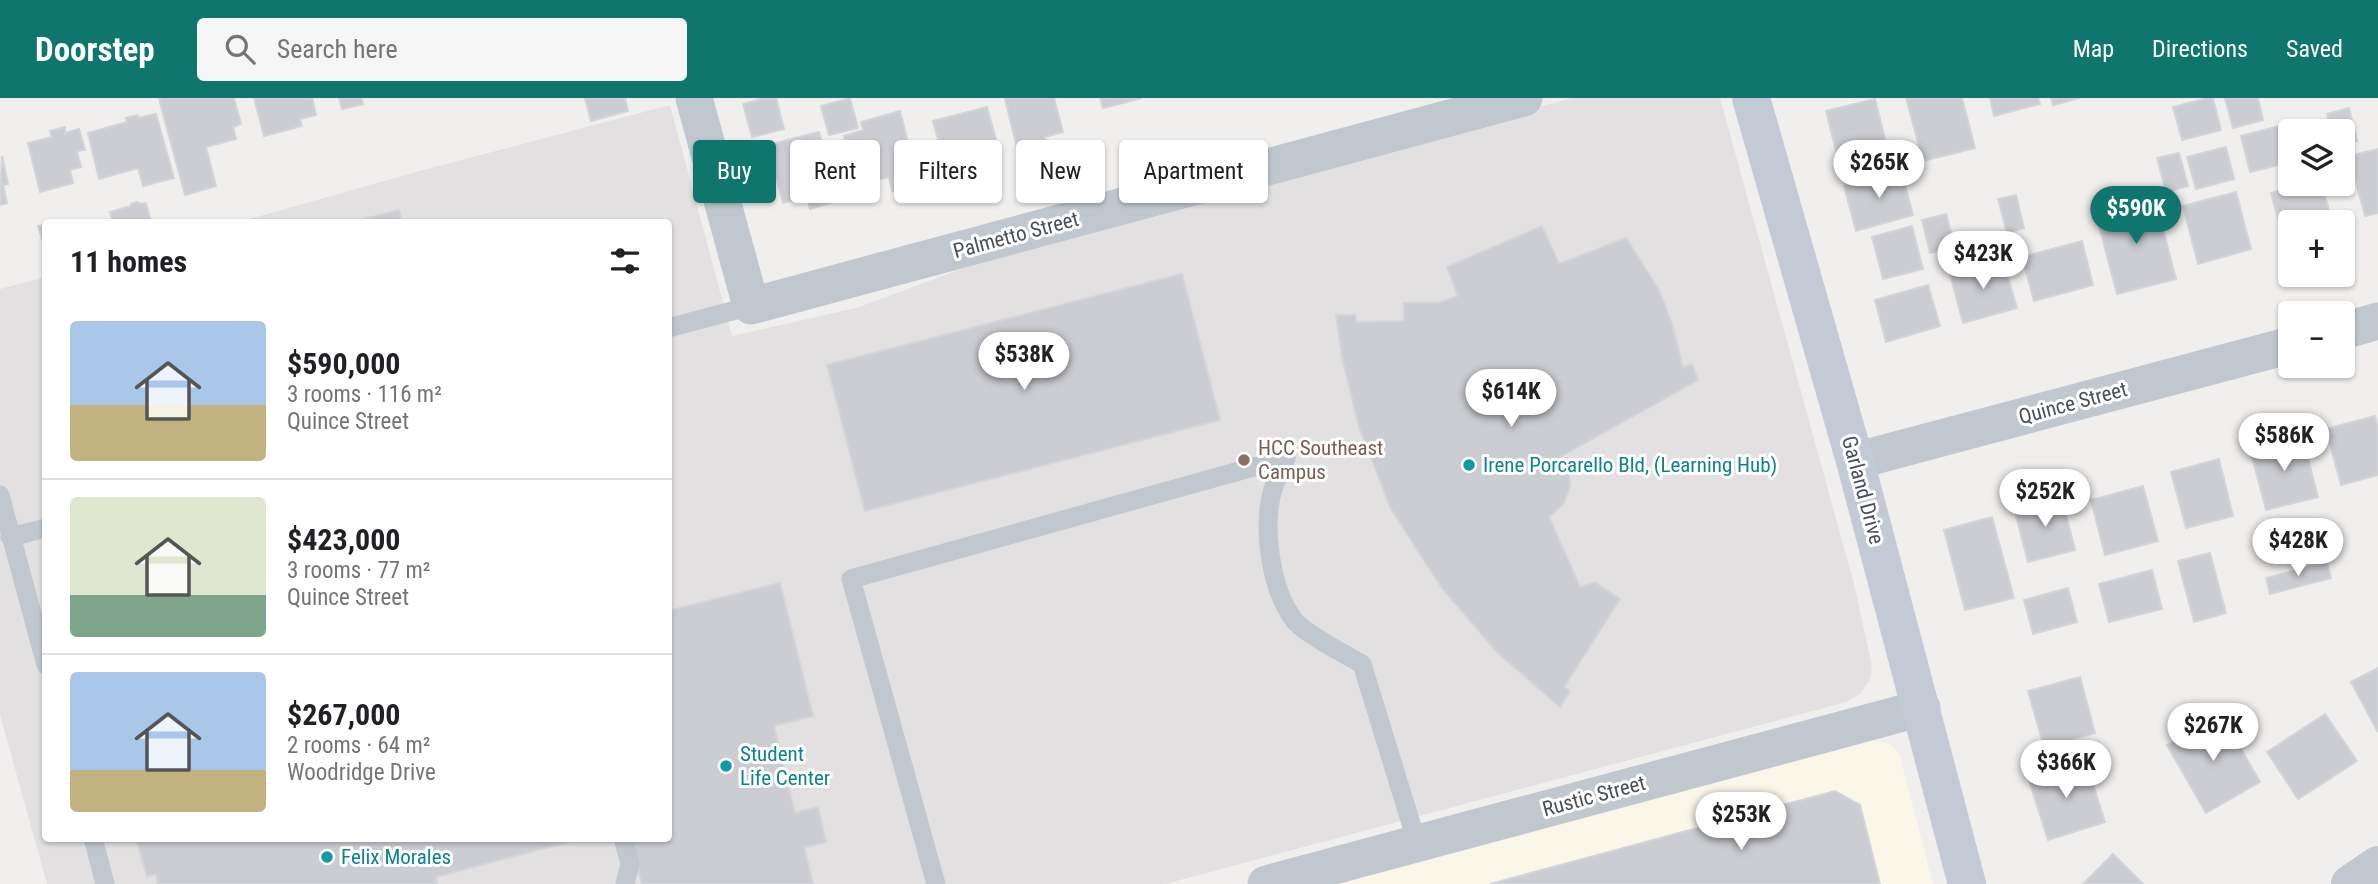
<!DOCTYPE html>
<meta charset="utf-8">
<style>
:root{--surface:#fff;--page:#f6f6f6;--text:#202124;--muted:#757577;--line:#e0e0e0;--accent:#0f766e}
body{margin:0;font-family:"Roboto Condensed",sans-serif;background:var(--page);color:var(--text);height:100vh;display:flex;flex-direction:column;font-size:26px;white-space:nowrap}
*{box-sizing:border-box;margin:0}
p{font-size:23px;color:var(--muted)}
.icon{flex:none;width:38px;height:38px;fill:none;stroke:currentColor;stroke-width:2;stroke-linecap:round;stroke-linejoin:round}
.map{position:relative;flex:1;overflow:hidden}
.panel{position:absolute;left:42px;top:121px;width:630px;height:623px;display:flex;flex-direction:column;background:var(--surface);border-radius:7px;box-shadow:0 2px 5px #0004}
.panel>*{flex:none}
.top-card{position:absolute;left:693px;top:42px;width:665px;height:63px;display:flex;gap:14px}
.buttons{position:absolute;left:2278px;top:21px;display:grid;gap:14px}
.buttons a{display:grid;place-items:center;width:77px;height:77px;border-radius:7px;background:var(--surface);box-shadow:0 2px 5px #0004;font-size:35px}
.price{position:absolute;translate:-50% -60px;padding:0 16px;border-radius:24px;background:#fff;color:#222;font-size:23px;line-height:46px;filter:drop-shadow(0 2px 4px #0008)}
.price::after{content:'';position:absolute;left:50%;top:42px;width:21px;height:16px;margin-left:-10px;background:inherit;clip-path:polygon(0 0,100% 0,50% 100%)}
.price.current{background:var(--accent);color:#fff}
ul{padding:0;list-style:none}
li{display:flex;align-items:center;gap:21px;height:175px;padding:0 28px}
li+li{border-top:2px solid var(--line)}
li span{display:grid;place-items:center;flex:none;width:196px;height:140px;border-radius:7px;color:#555}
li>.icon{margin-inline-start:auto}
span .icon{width:84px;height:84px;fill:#fffc;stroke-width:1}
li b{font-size:30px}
h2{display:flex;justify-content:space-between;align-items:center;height:84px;padding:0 28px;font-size:30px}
.pill{padding:0 24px;border-radius:7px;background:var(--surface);box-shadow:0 2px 5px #0004;font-size:24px;line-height:63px}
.pill.current{background:var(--accent);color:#fff}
header{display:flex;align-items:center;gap:42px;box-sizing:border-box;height:98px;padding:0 35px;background:var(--accent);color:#fff}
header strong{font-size:33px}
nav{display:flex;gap:38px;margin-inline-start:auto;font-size:24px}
.search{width:490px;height:63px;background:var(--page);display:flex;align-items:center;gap:18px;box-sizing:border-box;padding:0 24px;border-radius:7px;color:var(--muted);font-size:26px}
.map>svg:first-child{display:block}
.commercial{fill:#faf7e9}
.education{fill:#e2e0e0}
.building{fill:#cccdd2;stroke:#d3d4d9;stroke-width:2}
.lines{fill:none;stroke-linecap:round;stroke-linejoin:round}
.service{stroke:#c0c7cf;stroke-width:19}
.minor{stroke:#c0c7cf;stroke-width:37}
.tertiary{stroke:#c0c7cf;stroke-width:38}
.secondary{stroke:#c3c9d5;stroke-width:38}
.education-dot{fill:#8d6e63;stroke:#fff;stroke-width:2.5}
.culture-dot{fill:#0f9aa8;stroke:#fff;stroke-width:2.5}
.labels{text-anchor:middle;stroke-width:6;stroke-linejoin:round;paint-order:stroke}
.street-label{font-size:21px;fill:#484f5a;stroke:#fff}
.education-label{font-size:21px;fill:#785e54;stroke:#fff;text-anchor:start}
.culture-label{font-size:21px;fill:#0d838f;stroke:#fff;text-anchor:start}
</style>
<header>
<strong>Doorstep</strong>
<div class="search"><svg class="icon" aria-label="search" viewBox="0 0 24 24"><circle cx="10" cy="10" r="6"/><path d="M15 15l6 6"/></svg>Search here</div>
<nav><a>Map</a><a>Directions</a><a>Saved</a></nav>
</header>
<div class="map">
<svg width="2378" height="786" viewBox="0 0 2378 786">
<rect width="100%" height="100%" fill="#f1efee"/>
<path class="commercial" d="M 1873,643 L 1890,646 L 1899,655 L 1933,786 L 1341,786 Z"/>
<path class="education" d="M 1572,0 L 1720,0 L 1854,486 L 1872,568 L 1870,582 L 1860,596 L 1846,604 L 1165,786 L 47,786 L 0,617 L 0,191 L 45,179 L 46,740 L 668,740 L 668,124 L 239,124 L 416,74 L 670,7 L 732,238 L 856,210 L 1021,149 Z"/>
<path class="building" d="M 163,0 L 234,0 L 241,26 L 233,29 L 236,41 L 206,49 L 216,88 L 185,97 L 159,1 Z
M 254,0 L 312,0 L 316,17 L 300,21 L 302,28 L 264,38 Z
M 339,0 L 361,0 L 363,6 L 342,11 Z
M 585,0 L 625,0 L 628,13 L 591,23 Z
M 765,0 L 776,0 L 784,31 L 752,39 L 743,6 Z
M 850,0 L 858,30 L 829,37 L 821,8 Z
M 1010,0 L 1054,0 L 1063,34 L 1045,39 L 1047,46 L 1018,54 L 1005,1 Z
M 1100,0 L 1142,0 L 1103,10 Z
M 1906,0 L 1962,0 L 1975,50 L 1923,63 Z
M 1990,0 L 2038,0 L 2040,6 L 1994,18 Z
M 2051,0 L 2080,0 L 2053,7 Z
M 2208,0 L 2213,0 L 2221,32 L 2182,42 L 2173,9 Z
M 2225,0 L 2258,0 L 2263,22 L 2233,30 Z
M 1875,1 L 1885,41 L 1836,53 L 1826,13 Z
M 987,9 L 1000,56 L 946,71 L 933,23 Z
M 2349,10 L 2357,43 L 2343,46 L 2343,33 L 2331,33 L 2327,16 Z
M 900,13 L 919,86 L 892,93 L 889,79 L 857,87 L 844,38 L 863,32 L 861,24 Z
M 156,16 L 174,80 L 143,88 L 138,70 L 99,81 L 88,35 L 127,24 L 126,20 L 138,17 L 138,20 Z
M 2287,26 L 2291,39 L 2291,64 L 2250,74 L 2241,38 Z
M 65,29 L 65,35 L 79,31 L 85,52 L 77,53 L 81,69 L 70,72 L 73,85 L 40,94 L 28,45 L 52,39 L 50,33 Z
M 819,34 L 837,103 L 810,111 L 807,99 L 783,105 L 768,47 Z
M 2226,49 L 2234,81 L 2196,91 L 2187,59 Z
M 2378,51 L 2378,115 L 2365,118 L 2349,58 Z
M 2179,55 L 2188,88 L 2166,94 L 2157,60 Z
M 2,58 L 8,86 L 3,87 L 7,105 L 0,107 Z
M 1901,72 L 1913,117 L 1856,133 L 1844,88 Z
M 2304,86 L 2322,86 L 2332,124 L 2291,124 L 2291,137 L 2283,139 L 2271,95 Z
M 2236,94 L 2251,151 L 2198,166 L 2183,108 Z
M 2016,97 L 2024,130 L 2007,135 L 1998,101 Z
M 2155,101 L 2176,181 L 2117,196 L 2096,116 Z
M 138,104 L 139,106 L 146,105 L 151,124 L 113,124 L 110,114 L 131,108 L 131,106 Z
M 399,112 L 402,124 L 354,124 Z
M 1946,116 L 1955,149 L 1930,155 L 1922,122 Z
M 46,126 L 46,154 L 38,128 Z
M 1542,128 L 1559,166 L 1626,140 L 1659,192 L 1672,226 L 1683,270 L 1692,266 L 1698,282 L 1560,359 L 1569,375 L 1570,388 L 1564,405 L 1549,419 L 1580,489 L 1595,484 L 1620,501 L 1564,589 L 1570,593 L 1560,609 L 1497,554 L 1442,490 L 1391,411 L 1359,329 L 1342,259 L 1336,217 L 1355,217 L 1356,224 L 1404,223 L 1404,205 L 1439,205 L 1458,198 L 1447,169 Z
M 1912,128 L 1923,171 L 1883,181 L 1872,139 Z
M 2082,143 L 2093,187 L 2034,203 L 2022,159 Z
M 2003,162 L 2017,210 L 1963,225 L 1950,176 Z
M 1182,176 L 1220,322 L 865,413 L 827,267 Z
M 1928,187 L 1940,228 L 1886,244 L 1875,202 Z
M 2375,318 L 2378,331 L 2378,377 L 2341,387 L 2326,331 Z
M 2302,337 L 2318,399 L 2266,412 L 2250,351 Z
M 2219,361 L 2233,418 L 2186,430 L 2171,374 Z
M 2143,388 L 2158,443 L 2105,457 L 2091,402 Z
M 2061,397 L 2075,452 L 2028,464 L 2014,410 Z
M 1992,419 L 2014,500 L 1965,512 L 1944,432 Z
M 2210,455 L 2226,515 L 2194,524 L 2178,463 Z
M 2327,464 L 2331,480 L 2270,496 L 2266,480 Z
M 2152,472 L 2162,511 L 2109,524 L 2099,486 Z
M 780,485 L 813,618 L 774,628 L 795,715 L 818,709 L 826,744 L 804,749 L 813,786 L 642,786 L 630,740 L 668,740 L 668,575 L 671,574 L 668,566 L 668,513 Z
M 2068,490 L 2077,524 L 2033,536 L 2024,502 Z
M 2378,570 L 2378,634 L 2351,584 Z
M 2080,579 L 2095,635 L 2044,649 L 2028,593 Z
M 2221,616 L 2260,684 L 2206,715 L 2167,647 Z
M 2325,616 L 2357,663 L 2298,701 L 2267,654 Z
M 2085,661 L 2105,724 L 2048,742 L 2028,679 Z
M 1835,693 L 1860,707 L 1880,786 L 1490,786 Z
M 136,740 L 578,740 L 579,741 L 436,779 L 437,786 L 158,786 L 156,776 L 147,778 Z
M 2113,756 L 2143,786 L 2083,786 Z"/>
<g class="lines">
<path class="service" d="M 668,230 L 751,208
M 0,397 L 46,567
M 10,439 L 46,430
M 93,740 L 105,786
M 623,740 L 630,766 L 625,786
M 936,786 L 851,481 L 1286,360 C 1282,370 1277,380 1273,391 C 1262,428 1270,490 1294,522 C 1304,535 1346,557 1362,566 L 1417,745"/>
<path class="minor" d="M 694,0 L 751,208 L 1524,0
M 2343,233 L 2378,223
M 1855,363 L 2291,247
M 1266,786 L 1922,610"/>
<path class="tertiary" d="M 2350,786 L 2378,767"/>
<path class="secondary" d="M 1751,0 L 1855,363 L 1967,786"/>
</g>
<circle class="education-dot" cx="1244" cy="362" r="7"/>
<g class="culture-dot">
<circle cx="1469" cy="367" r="7"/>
<circle cx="726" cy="668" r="7"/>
<circle cx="327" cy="759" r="7"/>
</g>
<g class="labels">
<g class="street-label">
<text transform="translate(1016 137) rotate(-15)" y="7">Palmetto Street</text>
<text transform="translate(2073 305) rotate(-15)" y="7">Quince Street</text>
<text transform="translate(1863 392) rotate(75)" y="7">Garland Drive</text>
<text transform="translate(1594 698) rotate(-15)" y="7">Rustic Street</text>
</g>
<g class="education-label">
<text x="1258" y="357">HCC Southeast<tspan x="1258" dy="24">Campus</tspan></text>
</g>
<g class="culture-label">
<text x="1483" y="374">Irene Porcarello Bld, (Learning Hub)</text>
<text x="740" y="663">Student<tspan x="740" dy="24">Life Center</tspan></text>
<text x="341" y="766">Felix Morales</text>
</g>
</g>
</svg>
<div class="buttons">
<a><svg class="icon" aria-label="layers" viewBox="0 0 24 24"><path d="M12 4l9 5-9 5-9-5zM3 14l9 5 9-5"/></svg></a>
<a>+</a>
<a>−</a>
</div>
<b class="price" style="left:1879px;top:102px">$265K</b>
<b class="price current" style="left:2136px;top:148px">$590K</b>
<b class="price" style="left:1983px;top:193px">$423K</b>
<b class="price" style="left:1024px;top:294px">$538K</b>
<b class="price" style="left:1511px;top:331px">$614K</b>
<b class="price" style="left:2284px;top:375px">$586K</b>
<b class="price" style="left:2045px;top:431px">$252K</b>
<b class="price" style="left:2298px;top:480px">$428K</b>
<b class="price" style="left:2213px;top:665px">$267K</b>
<b class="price" style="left:2066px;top:702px">$366K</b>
<b class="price" style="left:1741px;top:754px">$253K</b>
<div class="top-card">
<a class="pill current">Buy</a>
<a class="pill">Rent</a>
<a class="pill">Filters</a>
<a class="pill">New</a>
<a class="pill">Apartment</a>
</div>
<section class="panel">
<h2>11 homes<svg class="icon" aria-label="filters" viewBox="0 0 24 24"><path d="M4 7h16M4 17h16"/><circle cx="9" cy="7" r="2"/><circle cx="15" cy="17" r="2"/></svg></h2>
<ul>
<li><span style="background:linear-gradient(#a9c7e8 60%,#c2b280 0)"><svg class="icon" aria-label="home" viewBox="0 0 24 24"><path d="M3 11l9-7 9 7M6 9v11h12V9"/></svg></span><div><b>$590,000</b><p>3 rooms · 116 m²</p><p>Quince Street</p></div></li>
<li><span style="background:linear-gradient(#dfe7d0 70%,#7fa58c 0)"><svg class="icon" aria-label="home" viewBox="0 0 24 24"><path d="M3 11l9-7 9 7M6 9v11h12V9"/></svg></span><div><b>$423,000</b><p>3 rooms · 77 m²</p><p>Quince Street</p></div></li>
<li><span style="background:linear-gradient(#a9c7e8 70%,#c2b280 0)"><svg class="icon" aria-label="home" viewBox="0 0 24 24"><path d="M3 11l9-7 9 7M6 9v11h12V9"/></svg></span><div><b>$267,000</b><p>2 rooms · 64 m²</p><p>Woodridge Drive</p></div></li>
</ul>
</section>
</div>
